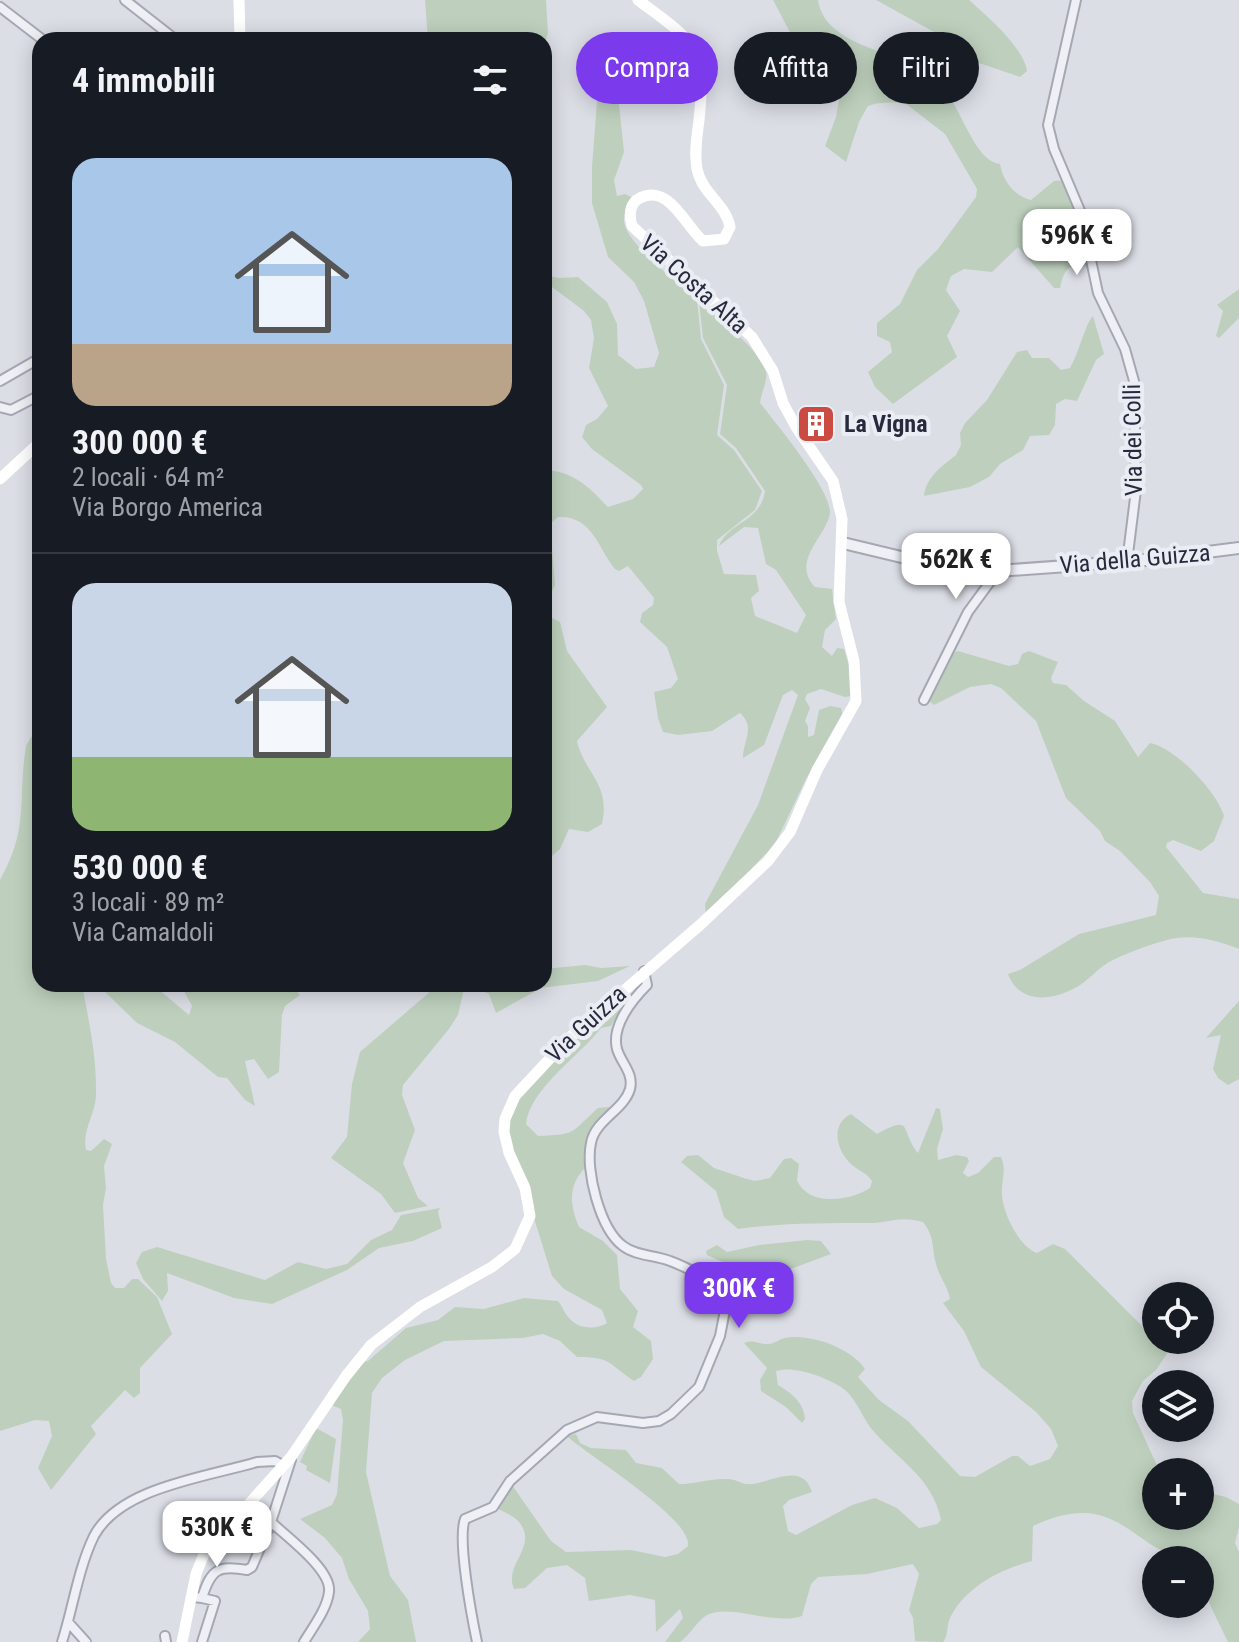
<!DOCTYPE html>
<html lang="it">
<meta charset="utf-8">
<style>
:root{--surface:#171b24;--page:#242831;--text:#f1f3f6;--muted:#9ea1a6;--line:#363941;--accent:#7c3aed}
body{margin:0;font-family:"Roboto Condensed",sans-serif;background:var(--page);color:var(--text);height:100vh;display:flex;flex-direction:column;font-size:30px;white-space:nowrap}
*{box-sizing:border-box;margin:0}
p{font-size:26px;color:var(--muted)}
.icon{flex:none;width:44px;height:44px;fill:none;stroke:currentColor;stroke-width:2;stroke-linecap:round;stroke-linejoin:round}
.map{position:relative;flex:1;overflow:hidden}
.sheet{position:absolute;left:32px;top:32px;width:520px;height:960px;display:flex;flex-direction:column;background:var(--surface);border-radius:24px;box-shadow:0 4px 20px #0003}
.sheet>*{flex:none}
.top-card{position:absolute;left:576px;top:32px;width:542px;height:72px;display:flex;gap:16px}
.tools{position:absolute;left:1142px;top:1282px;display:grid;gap:16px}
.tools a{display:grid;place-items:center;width:72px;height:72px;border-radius:50%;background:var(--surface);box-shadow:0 4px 20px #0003;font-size:40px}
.price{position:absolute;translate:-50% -68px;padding:0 18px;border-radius:16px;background:#fff;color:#222;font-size:26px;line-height:52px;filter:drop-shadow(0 2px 4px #0008)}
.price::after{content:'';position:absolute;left:50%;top:48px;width:24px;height:18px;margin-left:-12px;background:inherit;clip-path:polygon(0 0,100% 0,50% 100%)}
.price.selected{background:var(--accent);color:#fff}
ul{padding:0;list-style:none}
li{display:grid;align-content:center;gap:16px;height:424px;padding:0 40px}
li+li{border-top:2px solid var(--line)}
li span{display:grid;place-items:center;height:248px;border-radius:24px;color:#555}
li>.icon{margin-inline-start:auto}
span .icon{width:144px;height:144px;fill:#fffc;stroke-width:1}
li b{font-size:34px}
h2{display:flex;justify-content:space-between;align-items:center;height:96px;padding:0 40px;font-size:34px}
.pill{padding:0 28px;border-radius:36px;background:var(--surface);box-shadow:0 4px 20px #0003;font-size:28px;line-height:72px}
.pill.selected{background:var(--accent);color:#fff}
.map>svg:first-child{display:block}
.green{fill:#bed0bd}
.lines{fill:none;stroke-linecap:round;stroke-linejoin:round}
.minor-casing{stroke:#a5a8b3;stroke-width:12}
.tertiary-casing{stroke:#a5a8b3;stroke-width:14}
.minor{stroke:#eff0f5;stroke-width:8}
.tertiary{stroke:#eff0f5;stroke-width:10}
.secondary{stroke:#fff;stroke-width:11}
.labels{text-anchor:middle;stroke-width:8;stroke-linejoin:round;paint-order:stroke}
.street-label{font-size:24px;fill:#262a3c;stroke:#ebedf4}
.poi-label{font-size:24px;font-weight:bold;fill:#262a3c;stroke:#ebedf4;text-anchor:start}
</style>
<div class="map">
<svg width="1239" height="1642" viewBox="0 0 1239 1642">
<rect width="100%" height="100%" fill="#dcdee6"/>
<path class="green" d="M 425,0 L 546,0 L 548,33 L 544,46 L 544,40 L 428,40 Z
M 773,0 L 818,0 C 825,48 901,51 932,75 C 960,97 971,160 1000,164 C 1003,181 1014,196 1031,200 L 1054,181 L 1065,180 L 1081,228 L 1087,267 C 1068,262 1064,270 1060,288 L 1054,288 L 1018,247 L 992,272 L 964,269 L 951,276 L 946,290 L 960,311 L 947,336 L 957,357 L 893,404 L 875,387 L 868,372 L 892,352 L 890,342 L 877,336 L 877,323 L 900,304 L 917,270 L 938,249 L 976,197 L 977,189 L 945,134 L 905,103 C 897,102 875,102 868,106 L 859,122 L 846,162 L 825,146 L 836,117 L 840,93 L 832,81 L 803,57 Z
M 876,0 L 969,0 C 987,16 1024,48 1027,71 L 1020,77 L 976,62 L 945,38 Z
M 615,36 L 622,47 L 618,95 L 624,152 L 614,180 L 617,196 L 625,194 L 635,199 C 630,206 623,213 624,221 C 625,243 680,284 697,299 L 701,339 L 724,385 L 717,435 L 734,450 L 762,491 L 755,510 L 717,540 L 717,551 L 724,574 L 756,575 L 759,591 L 751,598 L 755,616 L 797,633 L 806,615 L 776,570 L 766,564 L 758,528 L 744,527 L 719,546 C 729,521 760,523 765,491 L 736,448 L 720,434 L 727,385 L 703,338 L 699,302 C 717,317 760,349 766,372 C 768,381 761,393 760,403 C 775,422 832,491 830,513 C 827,536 790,561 815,587 L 832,589 L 836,619 L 825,630 L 822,647 L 832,656 L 837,648 L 844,649 L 851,672 L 851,696 L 845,697 L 821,689 L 807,694 L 805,699 L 810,708 L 805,721 L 808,726 L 808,737 L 814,735 L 819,710 L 830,706 L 841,708 L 843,717 L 806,779 L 775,844 L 706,916 L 705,904 L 758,805 L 798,695 L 792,690 L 783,695 L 764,745 L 743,758 C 743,740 756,728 740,713 L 712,731 L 678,735 L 663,732 L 658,718 L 654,692 L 671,688 L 678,679 L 667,647 L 640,622 L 642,613 L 653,605 L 654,598 L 628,566 L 619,571 L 615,569 C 597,547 593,516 558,517 L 550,524 L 555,585 L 544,607 L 544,470 C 573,471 588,486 608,507 L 633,499 L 643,489 L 641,485 L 592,449 L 582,437 L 586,425 L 597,419 L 608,406 L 589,368 L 594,338 L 591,320 L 584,311 L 544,281 L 544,275 L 559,278 L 578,277 L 607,302 L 617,324 L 618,355 L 636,369 L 654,367 L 659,353 L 644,301 L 634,282 L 608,257 L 592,203 L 592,167 L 601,48 L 604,41 Z
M 1239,289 L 1239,318 L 1219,338 L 1216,336 L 1223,311 L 1217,305 Z
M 1093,316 L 1104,354 L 1096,360 L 1077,401 L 1065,399 L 1056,404 L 1055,425 L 1049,435 L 1030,436 L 1023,450 L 1000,464 L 989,477 L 970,487 L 924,496 C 926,477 942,466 956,455 L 961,445 L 960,433 L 965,423 L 987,400 L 1017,352 L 1027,350 L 1032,358 L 1049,358 L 1061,370 L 1070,368 C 1078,355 1086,322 1093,316 Z
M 544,614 L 560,622 L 567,651 L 607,707 L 577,741 C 584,773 611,783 602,824 L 588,832 L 569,829 L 560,849 L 544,863 Z
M 958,651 L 1009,666 L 1018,664 L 1022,654 L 1029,651 L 1058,662 L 1051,678 L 1053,683 L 1066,685 L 1084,701 L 1115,721 L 1138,757 L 1150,743 C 1176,748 1217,792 1224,816 L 1214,841 L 1201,851 L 1173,840 L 1167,843 L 1166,847 L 1203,893 L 1239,899 L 1239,949 C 1217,940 1190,933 1167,940 C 1149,945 1126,953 1109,962 C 1097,969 1087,982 1075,988 C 1051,1001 1019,1004 1008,974 L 1020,970 L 1079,934 L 1156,915 L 1159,896 L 1150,882 L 1120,851 L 1105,841 L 1100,831 L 1066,798 L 1036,721 L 1001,688 L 991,684 L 970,687 L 934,705 L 928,700 L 947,655 Z
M 40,731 L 40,984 L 82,984 C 89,1022 97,1057 96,1096 C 95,1115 82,1130 86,1150 L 91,1151 L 104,1139 L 112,1144 L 104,1166 L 106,1188 L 103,1205 L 106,1259 L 111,1283 L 115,1288 L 124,1288 L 132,1279 L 138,1279 L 157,1297 L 172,1334 L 140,1368 L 140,1393 L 134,1398 L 125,1390 L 91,1426 L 96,1434 L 51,1490 L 38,1468 L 52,1436 L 49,1421 L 35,1420 L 0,1431 L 0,880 C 30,826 17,802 26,746 L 31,737 Z
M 585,965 L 601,968 L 630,966 L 598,981 L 541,988 L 496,1013 L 489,994 L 473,987 L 464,989 L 458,1015 L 449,1029 L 403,1085 L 402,1095 L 415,1130 L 403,1163 L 418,1198 L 428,1206 L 395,1213 L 381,1194 L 331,1158 L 347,1137 L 352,1084 L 360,1052 L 439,984 L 544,984 L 544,969 Z
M 97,984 L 152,984 L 189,1015 L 192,1006 L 180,984 L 291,984 L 300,995 L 285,1006 L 282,1015 L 279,1072 L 268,1079 L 254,1059 L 245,1061 L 255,1106 L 245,1100 L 227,1078 L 218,1077 L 175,1042 L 137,1023 Z
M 631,992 L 611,1026 L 601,1028 C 580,1056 530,1088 526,1124 L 538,1136 C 578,1134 569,1134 598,1108 L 610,1107 L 589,1135 L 587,1166 C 568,1184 569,1203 579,1227 L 603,1241 L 617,1255 L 620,1289 L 638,1311 L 633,1327 L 651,1341 L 653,1359 L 641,1377 L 634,1381 C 607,1363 612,1357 577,1357 L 560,1341 L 543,1334 L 523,1338 L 444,1341 L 405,1360 L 382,1378 L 372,1393 L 366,1472 L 390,1576 L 408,1600 L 416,1642 L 358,1642 L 370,1629 L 368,1611 L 349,1579 L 342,1558 L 325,1538 L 300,1519 L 332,1505 L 337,1494 L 343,1420 L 341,1409 L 329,1404 L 358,1363 L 368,1361 L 406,1328 L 438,1320 L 455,1307 L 484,1309 L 524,1298 L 558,1301 C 563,1307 564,1313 569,1318 C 578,1329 596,1330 607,1323 L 602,1310 L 564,1289 L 552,1276 L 506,1128 L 516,1102 L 552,1060 Z
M 1239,1001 L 1239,1079 L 1228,1085 L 1218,1078 L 1213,1069 L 1221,1035 L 1206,1038 Z
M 936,1108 L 940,1109 L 943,1129 L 937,1149 L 938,1160 L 956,1155 L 967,1157 L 969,1161 L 963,1173 L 968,1177 L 978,1173 L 994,1157 L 1001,1157 C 1007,1171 1001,1180 1002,1195 C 1003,1213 1019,1247 1037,1253 L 1053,1244 L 1065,1249 L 1156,1340 L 1170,1349 L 1156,1370 L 1143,1381 L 1132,1401 L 1133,1413 L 1160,1472 L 1156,1472 L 1156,1516 L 1200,1516 L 1200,1491 L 1226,1497 L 1239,1504 L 1239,1527 L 1235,1543 L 1239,1552 L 1239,1642 L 1228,1642 C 1215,1614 1200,1591 1200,1560 C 1132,1560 1124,1483 1033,1526 L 1032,1561 C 1001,1569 965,1587 950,1618 C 946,1627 949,1634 943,1642 L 915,1641 L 913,1618 L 909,1610 L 919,1574 L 913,1564 L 867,1574 L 818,1577 L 811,1584 L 802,1616 C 774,1626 730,1603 707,1615 C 697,1621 690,1635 680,1642 L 665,1642 L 683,1618 L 680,1609 L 656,1632 L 655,1600 L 630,1595 L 589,1601 L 585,1578 L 567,1565 L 547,1568 L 525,1588 L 514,1589 C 503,1564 539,1547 519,1522 C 514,1515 504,1513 497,1508 L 512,1485 L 551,1541 L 566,1552 L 631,1550 L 665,1557 L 678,1554 L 688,1546 C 692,1518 588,1456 567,1436 L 576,1434 L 580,1443 L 591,1448 L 626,1450 L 636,1463 L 662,1468 L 679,1484 C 695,1484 712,1478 728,1479 C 735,1479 740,1483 746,1484 C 767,1486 802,1459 812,1492 L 789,1500 L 783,1506 L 788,1531 L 796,1535 L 852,1505 L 875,1498 L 897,1508 L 919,1528 L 937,1524 L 941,1520 C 933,1477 895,1458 870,1427 C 861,1414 854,1395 841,1387 C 826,1377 793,1365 776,1371 L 778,1385 C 791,1393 804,1402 805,1419 L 802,1423 L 786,1407 L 761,1391 L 760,1380 L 767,1368 L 744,1343 C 754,1339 758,1344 768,1344 C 774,1344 780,1339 785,1338 C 810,1333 851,1348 865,1369 L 858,1377 L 879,1400 L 908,1421 L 960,1476 L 975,1477 L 1012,1456 L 1018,1456 L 1030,1466 L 1050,1459 L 1058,1446 L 1051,1429 L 1036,1412 L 981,1367 L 964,1331 L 943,1303 L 950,1299 C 948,1287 940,1278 937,1267 C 931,1250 936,1238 923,1222 C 900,1215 890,1223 868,1223 C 825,1223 781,1223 738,1229 L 724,1217 L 716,1191 L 681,1162 L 687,1156 L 698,1155 L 714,1168 L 747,1179 L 755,1181 L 770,1178 L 784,1159 L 791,1158 L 799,1164 L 797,1180 C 808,1207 850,1201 870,1188 L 872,1181 C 867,1173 859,1171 852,1165 C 836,1151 830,1124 851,1114 L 877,1134 C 914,1113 900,1132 918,1153 Z
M 440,1208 L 438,1212 L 442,1228 L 413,1241 L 379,1248 L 347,1270 L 272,1304 L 234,1298 L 167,1273 L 168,1291 L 162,1301 L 143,1279 L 136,1263 L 142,1252 L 157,1247 L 265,1280 L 298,1262 L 326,1269 L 347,1264 L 371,1240 L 392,1230 L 401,1215 Z
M 807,1240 L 821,1241 L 831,1254 L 788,1270 L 778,1279 L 757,1271 L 753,1266 L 729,1265 L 707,1255 L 706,1251 L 717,1245 L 727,1252 L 759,1245 Z
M 316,1428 L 336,1439 L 330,1483 L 306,1470 L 307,1466 L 300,1462 Z"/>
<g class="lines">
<g class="minor-casing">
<path id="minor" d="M 125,0 L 176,40
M 1076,0 L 1048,125 L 1054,149 L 1081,213 L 1098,293 L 1125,349 L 1134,381 L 1136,490 L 1127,562
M 0,7 L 43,40
M 0,381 L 40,358
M 0,407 L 11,410 L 40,395
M 924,700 L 968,612 L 998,571
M 291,1460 L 271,1522 C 287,1537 332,1570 329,1592 C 327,1609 313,1627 304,1642
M 193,1597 L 202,1598 C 211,1569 218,1565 247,1570 L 252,1567 L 271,1522
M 68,1622 L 86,1642
M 165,1636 L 166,1642
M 62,1642 C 73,1608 78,1569 94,1536 C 120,1487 207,1477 257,1462 L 275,1461 L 284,1466
M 202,1642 L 215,1601 L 202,1598
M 477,1642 C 472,1618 457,1539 465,1519 L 493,1507 L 510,1481 L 567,1430 L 597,1417 L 643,1423 L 659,1421 L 671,1414 L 699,1387 L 720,1336 L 726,1305 L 719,1285 C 703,1277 687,1267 670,1261 C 655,1255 636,1256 623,1246 C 600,1229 585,1170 591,1143 C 595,1120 624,1110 630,1089 C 634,1073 621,1063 617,1049 C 611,1026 632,1000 647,985 L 644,971"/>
</g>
<g class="tertiary-casing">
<path id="tertiary" d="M 843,543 L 947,568 L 983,572 L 1137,561 L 1239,548"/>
</g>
<use href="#minor" class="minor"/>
<use href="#tertiary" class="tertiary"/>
<path class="secondary" d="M 239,0 L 240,40
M 0,479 L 40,442
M 182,1642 L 196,1574 L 204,1554 L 291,1457 L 346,1376 L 371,1345 L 420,1307 L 492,1267 L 515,1249 L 530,1216 L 525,1188 L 509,1153 L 504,1132 L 505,1119 L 515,1096 L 568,1039 L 700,925 L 768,861 L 790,832 L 817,770 L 856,701 L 854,661 L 839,602 L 842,519 L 833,481 L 796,427 L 783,403 L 773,371 L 752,337 L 632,226 C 629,216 629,203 640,198 C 669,183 686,227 703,241 L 724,239 L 730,227 C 726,204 702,194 697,169 C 694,153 697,136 699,120 C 707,45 695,43 638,0"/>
</g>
<defs>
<g id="building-square" transform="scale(2)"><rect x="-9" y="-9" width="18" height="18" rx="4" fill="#cb4a42" stroke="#ebedf4"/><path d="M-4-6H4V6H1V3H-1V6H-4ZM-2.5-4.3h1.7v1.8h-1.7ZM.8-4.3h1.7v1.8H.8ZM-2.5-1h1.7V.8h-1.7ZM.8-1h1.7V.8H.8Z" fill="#fff"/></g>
</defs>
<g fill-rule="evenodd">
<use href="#building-square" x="816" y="424"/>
</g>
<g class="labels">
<g class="street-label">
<text transform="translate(694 284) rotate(42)" y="8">Via Costa Alta</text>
<text transform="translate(1133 440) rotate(-91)" y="8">Via dei Colli</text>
<text transform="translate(1135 559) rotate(-5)" y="8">Via della Guizza</text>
<text transform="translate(586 1024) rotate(-43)" y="8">Via Guizza</text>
</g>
<g class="poi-label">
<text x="844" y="432">La Vigna</text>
</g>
</g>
</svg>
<div class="tools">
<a><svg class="icon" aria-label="locate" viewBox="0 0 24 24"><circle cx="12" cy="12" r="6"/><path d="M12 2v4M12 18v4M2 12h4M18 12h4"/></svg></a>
<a><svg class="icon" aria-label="layers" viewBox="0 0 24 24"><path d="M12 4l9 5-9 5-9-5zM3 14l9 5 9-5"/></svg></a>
<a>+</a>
<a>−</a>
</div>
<b class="price" style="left:1077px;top:277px">596K €</b>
<b class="price" style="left:956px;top:601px">562K €</b>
<b class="price selected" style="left:739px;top:1330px">300K €</b>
<b class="price" style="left:217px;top:1569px">530K €</b>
<div class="top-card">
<a class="pill selected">Compra</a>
<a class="pill">Affitta</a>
<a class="pill">Filtri</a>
</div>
<section class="sheet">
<h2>4 immobili<svg class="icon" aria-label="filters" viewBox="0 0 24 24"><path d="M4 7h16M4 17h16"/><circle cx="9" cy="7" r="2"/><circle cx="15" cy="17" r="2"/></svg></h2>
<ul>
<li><span style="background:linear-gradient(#a9c7e8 75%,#b9a48a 0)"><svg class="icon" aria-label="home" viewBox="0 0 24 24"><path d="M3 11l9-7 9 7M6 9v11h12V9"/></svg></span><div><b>300 000 €</b><p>2 locali · 64 m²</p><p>Via Borgo America</p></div></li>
<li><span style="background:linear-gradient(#c9d6e8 70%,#8fb573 0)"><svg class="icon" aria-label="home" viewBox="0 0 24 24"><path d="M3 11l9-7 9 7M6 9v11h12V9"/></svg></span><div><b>530 000 €</b><p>3 locali · 89 m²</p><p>Via Camaldoli</p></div></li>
</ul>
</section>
</div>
